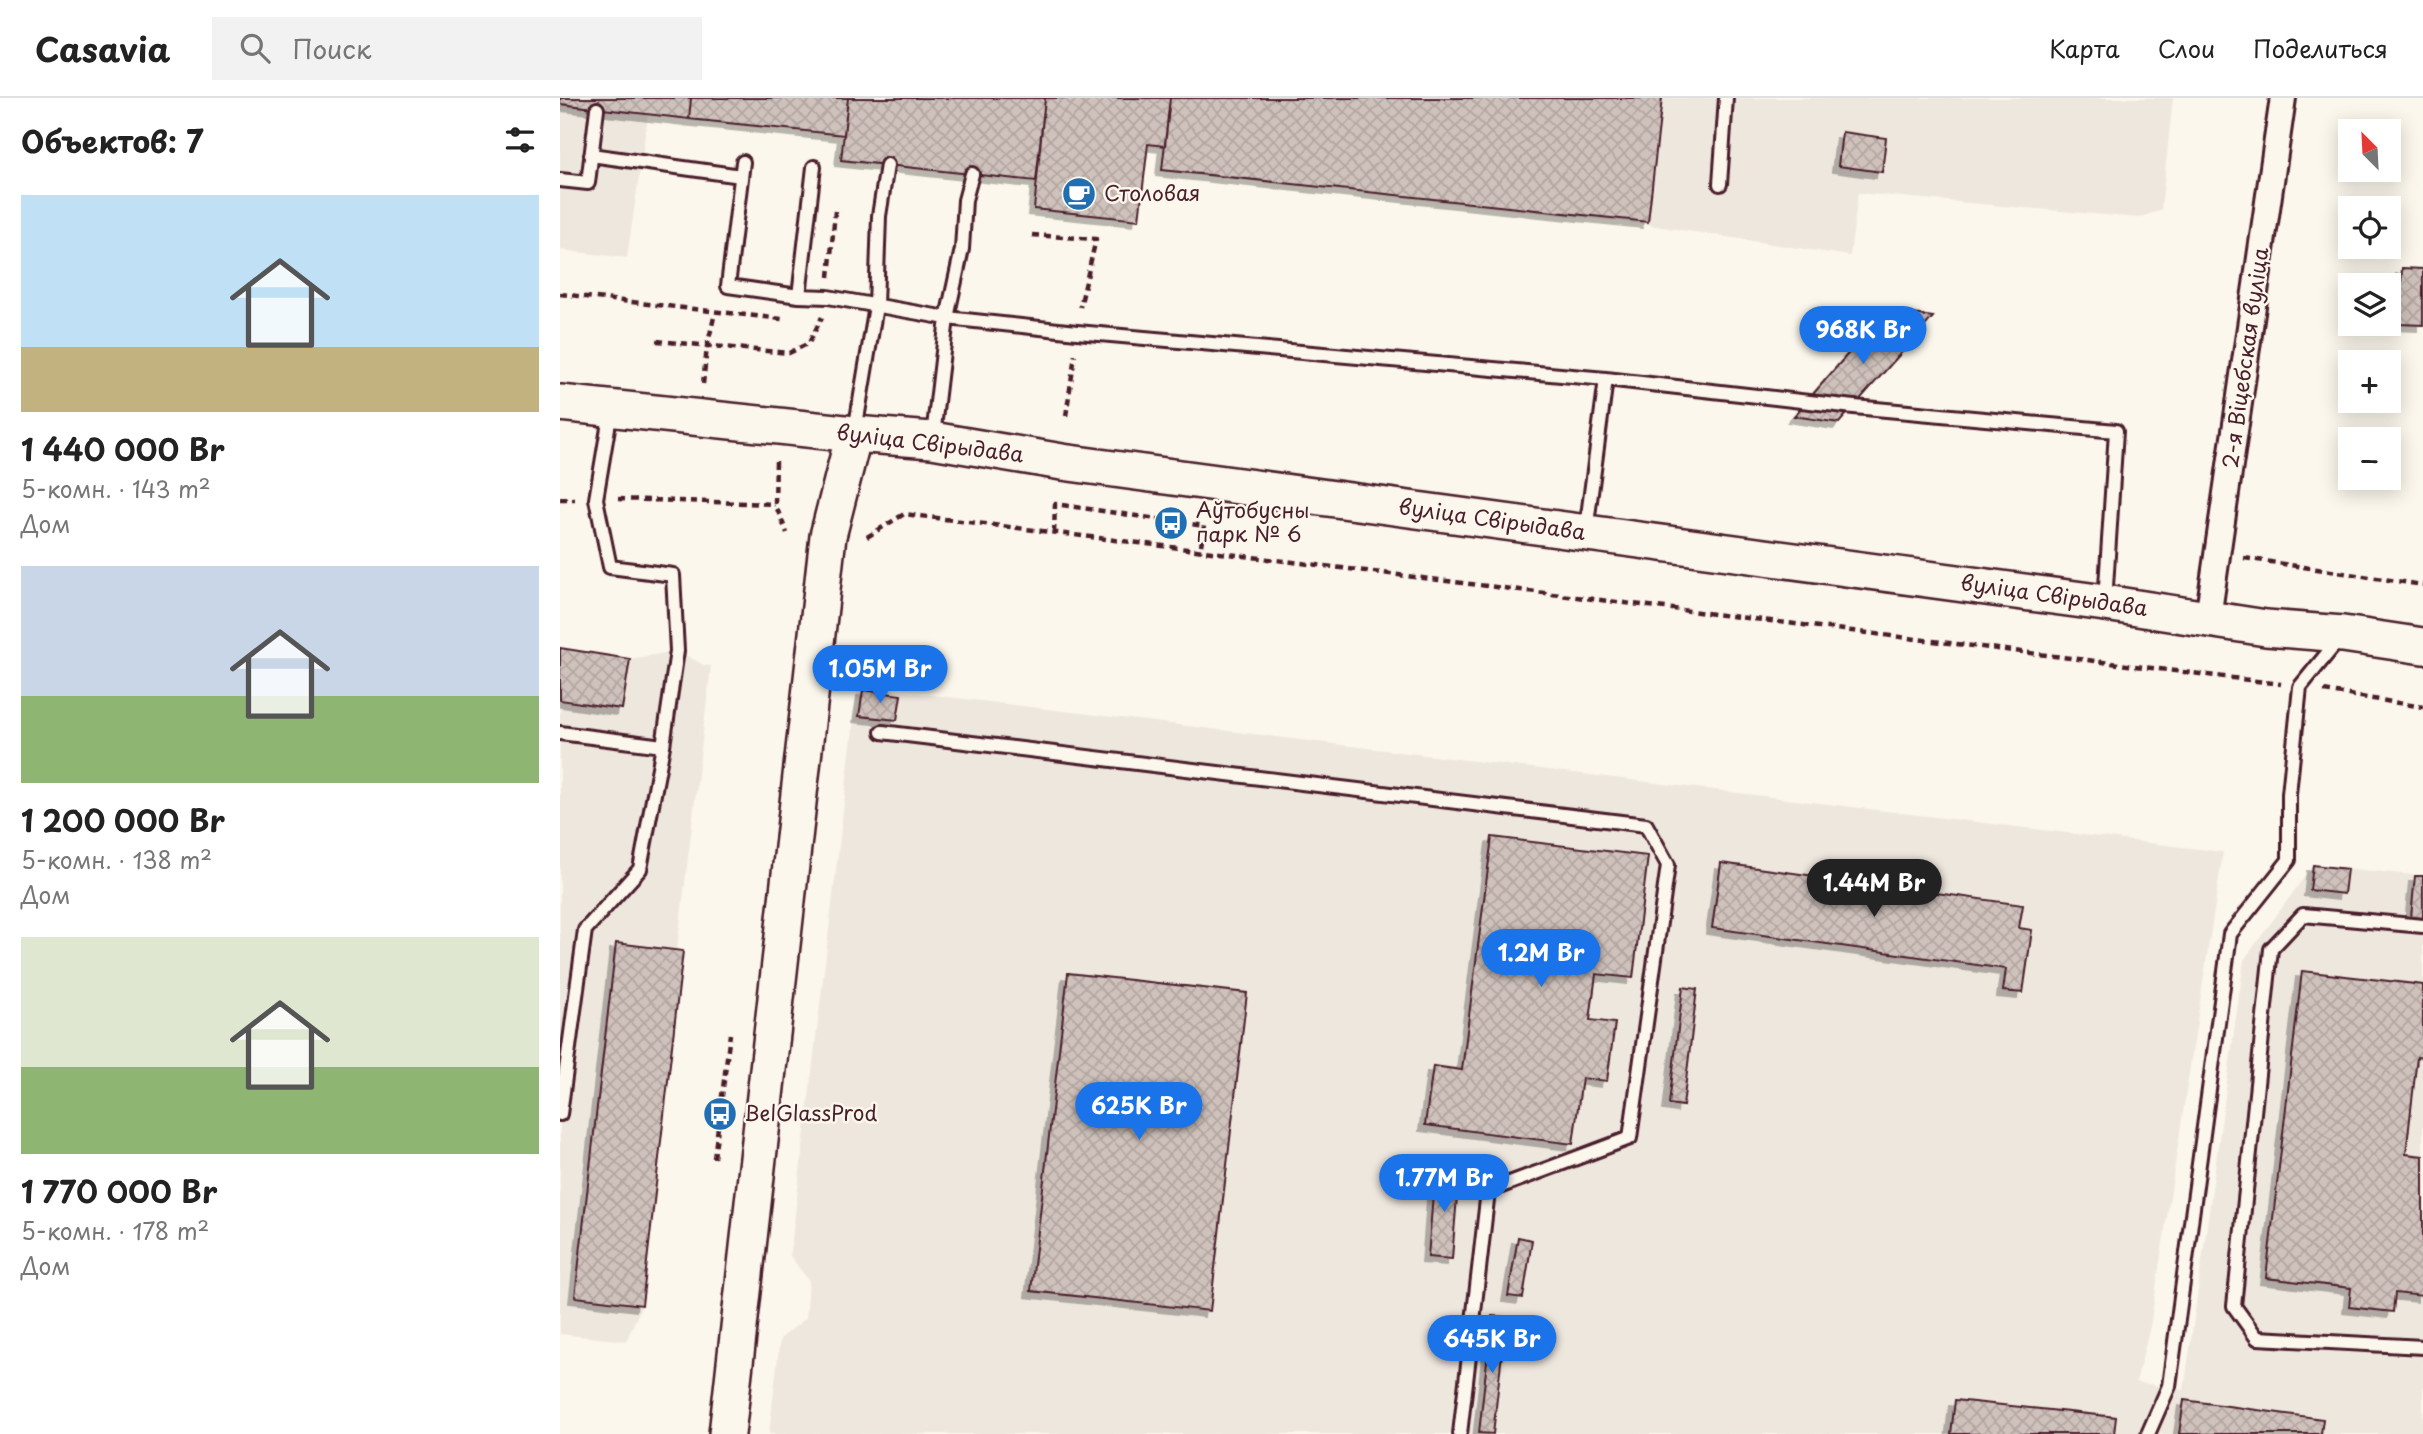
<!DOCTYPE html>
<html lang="ru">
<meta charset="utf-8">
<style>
:root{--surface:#fff;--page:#f2f2f2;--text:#222;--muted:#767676;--line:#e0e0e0;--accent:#1a73e8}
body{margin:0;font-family:"Playpen Sans",sans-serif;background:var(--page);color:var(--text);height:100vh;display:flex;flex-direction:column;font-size:26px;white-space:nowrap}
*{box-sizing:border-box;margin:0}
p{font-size:23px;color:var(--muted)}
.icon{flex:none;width:38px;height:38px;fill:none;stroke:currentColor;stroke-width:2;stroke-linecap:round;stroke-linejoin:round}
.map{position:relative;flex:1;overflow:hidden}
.details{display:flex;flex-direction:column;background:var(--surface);width:560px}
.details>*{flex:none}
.needle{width:46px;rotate:336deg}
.fabs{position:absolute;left:1778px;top:21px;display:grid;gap:14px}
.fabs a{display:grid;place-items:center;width:63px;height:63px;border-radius:0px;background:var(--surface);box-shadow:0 4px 18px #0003;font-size:35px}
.price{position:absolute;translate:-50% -60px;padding:0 16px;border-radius:24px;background:var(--accent);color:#fff;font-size:23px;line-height:46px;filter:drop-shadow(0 2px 4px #0008)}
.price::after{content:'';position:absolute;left:50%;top:42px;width:21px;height:16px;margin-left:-10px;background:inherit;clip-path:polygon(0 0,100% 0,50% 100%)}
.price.current{background:#222;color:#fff}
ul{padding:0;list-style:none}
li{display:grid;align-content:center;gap:14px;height:371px;padding:0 21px}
li span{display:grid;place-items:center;height:217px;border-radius:0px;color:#555}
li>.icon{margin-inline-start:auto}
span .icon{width:126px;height:126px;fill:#fffc;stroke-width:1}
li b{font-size:30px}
h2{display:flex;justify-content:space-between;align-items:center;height:84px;padding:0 21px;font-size:30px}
header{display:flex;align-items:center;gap:42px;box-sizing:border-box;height:98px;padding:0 35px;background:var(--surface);border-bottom:2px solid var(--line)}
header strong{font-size:33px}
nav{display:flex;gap:38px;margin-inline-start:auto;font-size:24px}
.search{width:490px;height:63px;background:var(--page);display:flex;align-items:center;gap:18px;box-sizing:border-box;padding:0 24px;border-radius:0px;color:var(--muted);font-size:26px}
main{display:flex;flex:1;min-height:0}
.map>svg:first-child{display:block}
.built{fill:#eee7de}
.building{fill:url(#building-cross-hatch);stroke:#4a1f2b;stroke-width:2;filter:url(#shadow)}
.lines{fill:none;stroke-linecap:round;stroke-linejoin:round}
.lane-casing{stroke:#4a1f2b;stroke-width:18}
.street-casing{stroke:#4a1f2b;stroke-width:30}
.secondary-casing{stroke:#4a1f2b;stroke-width:40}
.path{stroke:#4a1f2b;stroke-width:4.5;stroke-dasharray:7 5;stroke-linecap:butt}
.lane{stroke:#fbf7ec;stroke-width:12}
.street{stroke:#fbf7ec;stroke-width:24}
.secondary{stroke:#fbf7ec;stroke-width:35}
.labels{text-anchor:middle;stroke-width:5;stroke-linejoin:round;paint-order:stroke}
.poi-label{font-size:21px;fill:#4a1f2b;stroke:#fbf7ec;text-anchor:start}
.street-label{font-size:21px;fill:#4a1f2b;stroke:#fbf7ec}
</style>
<header>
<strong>Casavia</strong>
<div class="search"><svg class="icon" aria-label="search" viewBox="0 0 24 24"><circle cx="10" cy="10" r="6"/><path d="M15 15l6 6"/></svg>Поиск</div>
<nav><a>Карта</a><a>Слои</a><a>Поделиться</a></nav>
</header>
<main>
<section class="details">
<h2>Объектов: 7<svg class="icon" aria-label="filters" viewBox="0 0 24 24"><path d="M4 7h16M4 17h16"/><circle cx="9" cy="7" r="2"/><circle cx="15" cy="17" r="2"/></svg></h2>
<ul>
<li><span style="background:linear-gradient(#bfe0f5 70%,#c2b280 0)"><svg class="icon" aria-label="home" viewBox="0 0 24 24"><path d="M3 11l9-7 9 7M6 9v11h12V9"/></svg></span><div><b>1 440 000 Br</b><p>5-комн. · 143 m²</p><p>Дом</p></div></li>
<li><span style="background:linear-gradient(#c9d6e8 60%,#8fb573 0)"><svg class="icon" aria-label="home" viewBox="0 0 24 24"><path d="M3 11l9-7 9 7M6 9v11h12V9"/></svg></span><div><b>1 200 000 Br</b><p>5-комн. · 138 m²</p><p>Дом</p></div></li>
<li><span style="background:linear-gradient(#dfe7d0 60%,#8fb573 0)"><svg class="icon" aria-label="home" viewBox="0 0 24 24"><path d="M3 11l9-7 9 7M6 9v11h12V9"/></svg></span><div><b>1 770 000 Br</b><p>5-комн. · 178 m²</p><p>Дом</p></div></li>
</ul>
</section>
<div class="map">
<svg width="1863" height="1336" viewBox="0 0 1863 1336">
<defs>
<pattern id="building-cross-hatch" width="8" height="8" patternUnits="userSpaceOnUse" patternTransform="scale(1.75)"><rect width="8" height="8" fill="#cfc2bc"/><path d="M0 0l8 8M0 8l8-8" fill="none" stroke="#b3a6a2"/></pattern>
<filter id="shadow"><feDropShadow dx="-6" dy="6" stdDeviation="0" flood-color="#0004"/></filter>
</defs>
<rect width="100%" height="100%" fill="#fbf7ec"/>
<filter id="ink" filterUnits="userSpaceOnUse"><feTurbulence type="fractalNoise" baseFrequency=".0143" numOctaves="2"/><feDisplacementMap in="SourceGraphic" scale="14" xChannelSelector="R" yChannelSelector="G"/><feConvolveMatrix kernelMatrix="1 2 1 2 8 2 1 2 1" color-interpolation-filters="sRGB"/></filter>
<g filter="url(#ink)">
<path class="built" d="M 0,0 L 1613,0 L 1601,112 L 1578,120 L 1298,95 L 1290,158 L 1089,127 L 602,72 L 604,48 L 588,46 L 579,122 L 474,111 L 476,83 L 281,62 L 283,37 L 88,17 L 67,160 L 0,152 Z
M 0,550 L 70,561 L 117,553 L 144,567 L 151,568 L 117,852 L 123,853 L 82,1207 L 66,1243 L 0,1236 Z
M 298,588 L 1663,754 L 1590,1229 L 1576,1284 L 1624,1292 L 1684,862 L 1753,767 L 1863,778 L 1863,1336 L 209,1336 L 220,1241 L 246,1220 L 249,1183 L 230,1158 Z"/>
<path class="building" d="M 0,0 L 131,0 L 129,21 L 0,6 Z
M 131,0 L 288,0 L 284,37 L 129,21 Z
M 288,0 L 485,0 L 476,83 L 281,62 Z
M 485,0 L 610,0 L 605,48 L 588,46 L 579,122 L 474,111 Z
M 610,0 L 1102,0 L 1088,124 L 602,72 Z
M 1282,34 L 1326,40 L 1322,74 L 1278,68 Z
M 1842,170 L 1863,171 L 1863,227 L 1839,226 Z
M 1326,212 L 1373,219 L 1279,325 L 1234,318 Z
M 0,550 L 70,561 L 62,611 L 0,602 Z
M 303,592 L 341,597 L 337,622 L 299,618 Z
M 932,739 L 1088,758 L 1073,880 L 1036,876 L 1030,922 L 1055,925 L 1047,983 L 1022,980 L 1013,1046 L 865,1027 L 873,968 L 902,972 Z
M 1161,765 L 1463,807 L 1459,830 L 1472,832 L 1463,895 L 1443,893 L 1446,871 L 1152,830 Z
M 1753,767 L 1787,771 L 1784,796 L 1750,792 Z
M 1855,778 L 1863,778 L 1863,820 L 1851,819 Z
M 56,845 L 123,853 L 82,1207 L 15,1199 Z
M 1742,873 L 1863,887 L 1863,960 L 1857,959 L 1846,1056 L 1863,1058 L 1863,1198 L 1835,1195 L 1833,1214 L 1789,1209 L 1791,1190 L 1706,1180 Z
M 508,875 L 687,895 L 650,1213 L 471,1193 Z
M 1123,889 L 1137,891 L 1123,1008 L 1109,1006 Z
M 875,1071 L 899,1073 L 892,1161 L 868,1159 Z
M 958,1139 L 972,1142 L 963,1200 L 948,1198 Z
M 932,1218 L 946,1219 L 933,1336 L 919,1335 Z
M 1395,1302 L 1556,1319 L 1554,1336 L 1391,1336 Z
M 1624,1302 L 1763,1321 L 1761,1336 L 1619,1336 Z"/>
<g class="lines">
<g class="lane-casing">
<path id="lane" d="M 31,57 L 181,78
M 183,64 L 168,188 L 239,198 L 268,199 L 387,220 L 517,234 L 1046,281 L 1294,309 L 1556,333 L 1545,504
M 0,82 L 28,85 L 37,11
M 1160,86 L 1166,0
M 239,198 L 254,69
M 295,333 L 316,208 L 319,118 L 327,67
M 373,338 L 387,220 L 402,151 L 405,102 L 412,76
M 1026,433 L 1046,281
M 322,634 L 1086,727 L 1108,767 L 1070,1040 L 928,1093 L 900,1336
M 0,635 L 103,648
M 1863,828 L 1743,817 L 1711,851 L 1674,1208 L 1697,1240 L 1863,1249
M 0,1016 L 25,832 L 80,771 L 103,648 L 117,553 L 113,477 L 50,469 L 36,401 L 51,312
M 1588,1336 L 1609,1288 L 1670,836 L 1729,762 L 1729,696 L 1740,589 L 1780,540"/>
</g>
<g class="street-casing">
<path id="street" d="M 1648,520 L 1723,0"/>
</g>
<g class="secondary-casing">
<path id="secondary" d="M 0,305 L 294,336 L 372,342 L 502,364 L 1545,505 L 1706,530 L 1783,536 L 1863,548
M 167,1336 L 268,438 L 294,336"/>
</g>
<path class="path" d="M 472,137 L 536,141 L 520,209
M 269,179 L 275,113
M 0,196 L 222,221
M 97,243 L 229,255 L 249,245 L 262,219
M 143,286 L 147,249 L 155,215
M 506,318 L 515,257
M 216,363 L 215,406 L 227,435
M 0,401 L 15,401
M 58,401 L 215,406
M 494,435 L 495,406 L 644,428 L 640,454
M 307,439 L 344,416 L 1721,586
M 1684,460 L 1863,487
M 1764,593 L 1863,609
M 154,1060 L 170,936"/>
<use href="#lane" class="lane"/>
<use href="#street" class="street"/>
<use href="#secondary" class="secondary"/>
</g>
</g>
<defs>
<g id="cafe-disc" transform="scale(1.75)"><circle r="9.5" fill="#1f6fb2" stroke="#fbf7ec"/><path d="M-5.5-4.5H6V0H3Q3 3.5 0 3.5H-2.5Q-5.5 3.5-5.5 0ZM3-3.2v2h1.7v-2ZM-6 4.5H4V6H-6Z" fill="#fff"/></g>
<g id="bus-disc" transform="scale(1.75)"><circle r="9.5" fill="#1f6fb2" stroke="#fbf7ec"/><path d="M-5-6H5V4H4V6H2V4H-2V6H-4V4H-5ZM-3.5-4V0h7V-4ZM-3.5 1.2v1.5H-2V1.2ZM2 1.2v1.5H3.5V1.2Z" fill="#fff"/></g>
</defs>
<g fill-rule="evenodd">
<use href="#cafe-disc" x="519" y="96"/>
<use href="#bus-disc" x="611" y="425"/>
<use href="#bus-disc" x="160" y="1016"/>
</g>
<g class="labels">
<g class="poi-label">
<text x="544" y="103">Столовая</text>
<text x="636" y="420">Аўтобусны<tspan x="636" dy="24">парк № 6</tspan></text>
<text x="184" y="1023">BelGlassProd</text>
</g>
<g class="street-label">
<text transform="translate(1686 260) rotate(-82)" y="7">2-я Віцебская вуліца</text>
<text transform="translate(370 346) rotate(7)" y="7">вуліца Свірыдава</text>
<text transform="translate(932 422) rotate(8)" y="7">вуліца Свірыдава</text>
<text transform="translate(1494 498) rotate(8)" y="7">вуліца Свірыдава</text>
</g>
</g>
</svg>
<div class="fabs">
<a><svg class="needle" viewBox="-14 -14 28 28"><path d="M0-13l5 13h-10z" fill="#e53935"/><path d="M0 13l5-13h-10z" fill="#767676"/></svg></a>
<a><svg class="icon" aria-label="locate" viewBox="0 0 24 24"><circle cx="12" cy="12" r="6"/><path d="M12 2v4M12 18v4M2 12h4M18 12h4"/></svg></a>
<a><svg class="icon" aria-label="layers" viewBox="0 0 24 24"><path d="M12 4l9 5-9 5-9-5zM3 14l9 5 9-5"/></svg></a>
<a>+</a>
<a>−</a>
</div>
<b class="price" style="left:1303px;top:268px">968K Br</b>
<b class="price" style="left:320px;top:607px">1.05M Br</b>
<b class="price current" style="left:1314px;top:821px">1.44M Br</b>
<b class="price" style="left:981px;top:891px">1.2M Br</b>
<b class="price" style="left:579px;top:1044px">625K Br</b>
<b class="price" style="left:884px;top:1116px">1.77M Br</b>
<b class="price" style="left:932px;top:1277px">645K Br</b>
</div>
</main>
